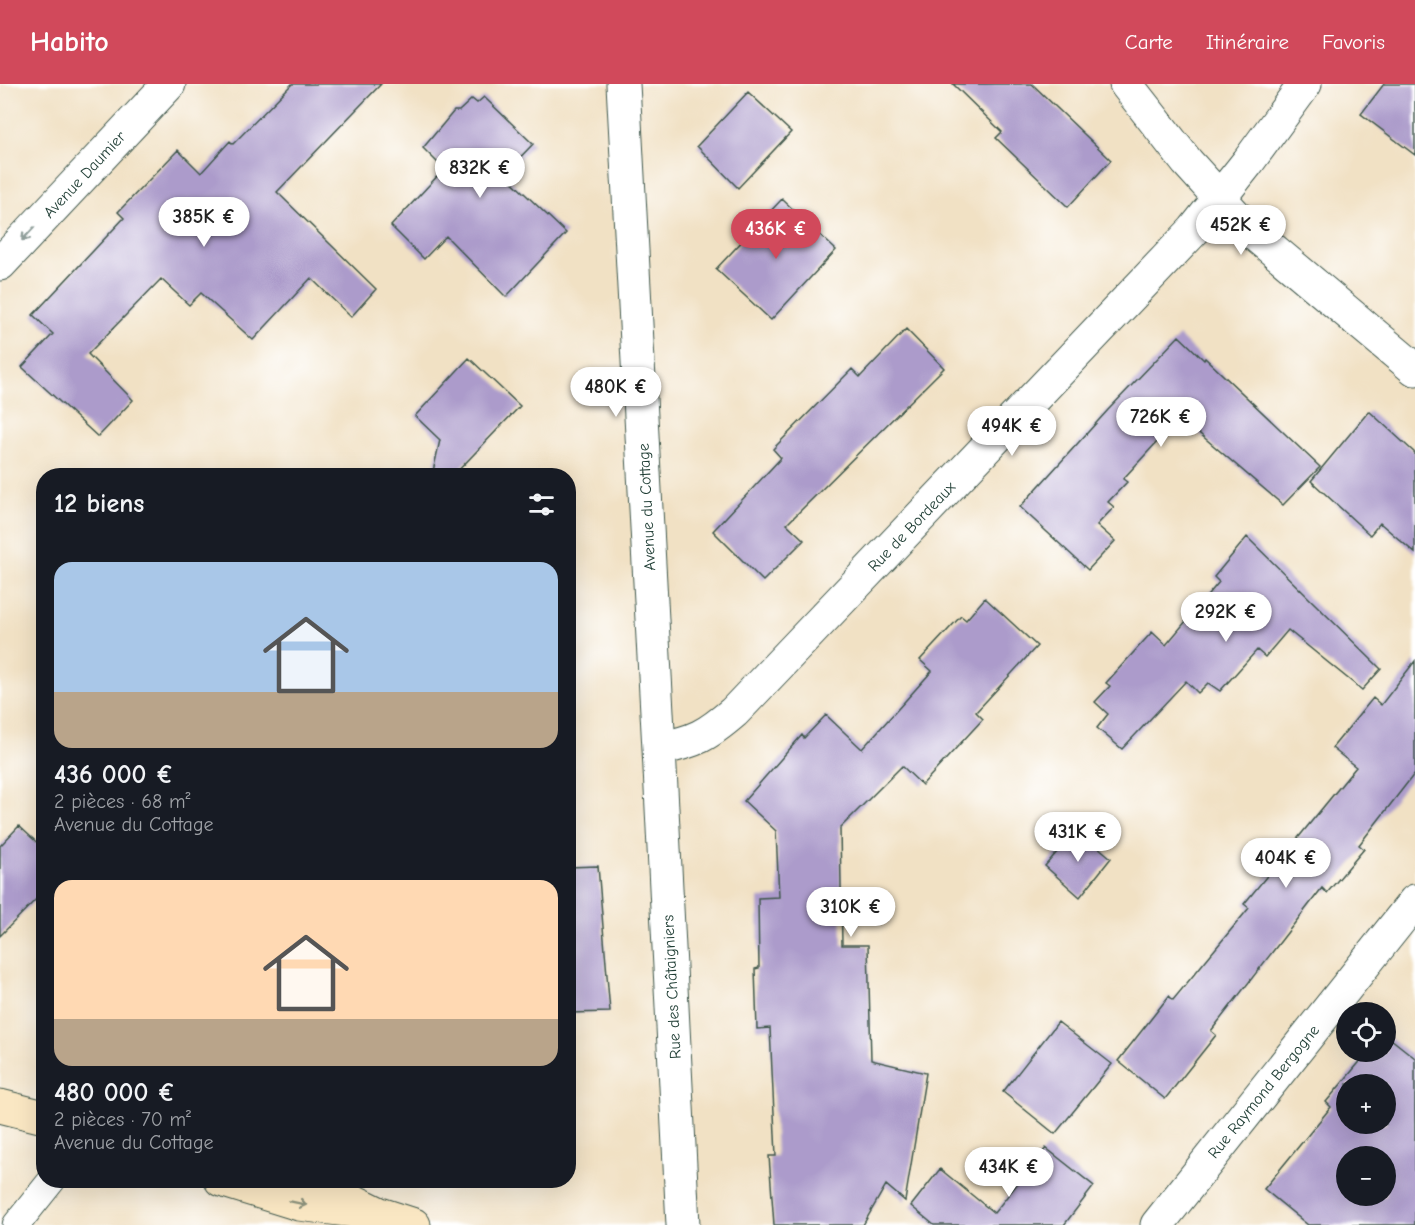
<!DOCTYPE html>
<html lang="fr">
<meta charset="utf-8">
<style>
:root{--surface:#171b24;--page:#242831;--text:#f1f3f6;--muted:#9ea1a6;--accent:#d1495b}
body{margin:0;font-family:"Comic Neue",sans-serif;background:var(--page);color:var(--text);height:100vh;display:flex;flex-direction:column;font-size:22px;white-space:nowrap}
*{box-sizing:border-box;margin:0}
p{font-size:20px;color:var(--muted)}
.icon{flex:none;width:33px;height:33px;fill:none;stroke:currentColor;stroke-width:2;stroke-linecap:round;stroke-linejoin:round}
.map{position:relative;flex:1;overflow:hidden}
.drawer{position:absolute;left:36px;top:384px;width:540px;height:720px;display:flex;flex-direction:column;background:var(--surface);border-radius:24px;box-shadow:0 6px 24px #0002}
.drawer>*{flex:none}
.controls{position:absolute;left:1336px;top:918px;display:grid;gap:12px}
.controls a{display:grid;place-items:center;width:60px;height:60px;border-radius:50%;background:var(--surface);box-shadow:0 6px 24px #0002;font-size:30px}
.price{position:absolute;translate:-50% -51px;padding:0 14px;border-radius:21px;background:#fff;color:#222;font-size:20px;line-height:39px;filter:drop-shadow(0 2px 3px #0008)}
.price::after{content:'';position:absolute;left:50%;top:36px;width:18px;height:14px;margin-left:-9px;background:inherit;clip-path:polygon(0 0,100% 0,50% 100%)}
.price.current{background:var(--accent);color:#fff}
ul{padding:0;list-style:none}
li{display:grid;align-content:center;gap:12px;height:318px;padding:0 18px}
li span{display:grid;place-items:center;height:186px;border-radius:18px;color:#555}
li>.icon{margin-inline-start:auto}
span .icon{width:108px;height:108px;fill:#fffc;stroke-width:1}
li b{font-size:26px}
h2{display:flex;justify-content:space-between;align-items:center;height:72px;padding:0 18px;font-size:26px}
header{display:flex;align-items:center;gap:36px;box-sizing:border-box;height:84px;padding:0 30px;background:var(--accent);color:#fff}
header strong{font-size:28px}
nav{display:flex;gap:33px;margin-inline-start:auto;font-size:21px}
.map>svg:first-child{display:block}
.building{fill:#ac9bcb;fill-rule:evenodd}
.lines{fill:none;stroke-linecap:round;stroke-linejoin:round}
.lane-casing{stroke:#3e564a;stroke-width:29}
.street-casing{stroke:#3e564a;stroke-width:35}
.secondary-casing{stroke:#3e564a;stroke-width:35}
.lane{stroke:#fff;stroke-width:27}
.street{stroke:#fff;stroke-width:33}
.secondary{stroke:#fae7c3;stroke-width:33}
.oneway{stroke:#8f9e9a}
.oneway2{stroke:#8c927c}
.labels{text-anchor:middle;stroke-width:6;stroke-linejoin:round;paint-order:stroke}
.street-label{font-size:16px;fill:#1f3d34;stroke:#fff}
</style>
<header>
<strong>Habito</strong>
<nav><a>Carte</a><a>Itinéraire</a><a>Favoris</a></nav>
</header>
<div class="map">
<svg width="1415" height="1141" viewBox="0 0 1415 1141">
<rect width="100%" height="100%" fill="#fff"/>
<filter id="ink" filterUnits="userSpaceOnUse"><feTurbulence type="fractalNoise" baseFrequency=".0167" numOctaves="2"/><feDisplacementMap in="SourceGraphic" scale="12" xChannelSelector="R" yChannelSelector="G"/><feConvolveMatrix kernelMatrix="1 2 1 2 8 2 1 2 1" color-interpolation-filters="sRGB"/></filter>
<filter id="wash" filterUnits="userSpaceOnUse"><feTurbulence type="fractalNoise" baseFrequency=".008" numOctaves="4" result="noise"/><feDisplacementMap in="SourceGraphic" scale="24" xChannelSelector="R" yChannelSelector="G"/><feGaussianBlur stdDeviation="1.35" result="paint"/><feColorMatrix in="noise" values="0 0 0 0 0 0 0 0 0 0 0 0 0 0 0 0 0 1.4 0 .05"/><feComposite in="paint" operator="in"/></filter>
<g filter="url(#wash)">
<rect width="100%" height="100%" fill="#f1e1c4"/>
<g id="blocks">
<path class="building" d="M 292,0 L 381,0 L 277,108 L 376,205 L 351,233 L 311,194 L 253,256 L 201,209 L 189,221 L 161,195 L 88,270 L 133,316 L 98,353 L 22,283 L 53,250 L 33,231 L 124,134 L 118,128 L 178,66 L 201,89 L 230,57 L 233,60 Z
M 953,0 L 1032,0 L 1111,76 L 1068,123 L 996,54 L 1002,48 Z
M 1384,0 L 1415,0 L 1415,71 L 1361,30 Z
M 748,8 L 791,48 L 738,104 L 697,62 Z
M 484,13 L 533,60 L 504,90 L 566,149 L 506,213 L 446,152 L 424,175 L 391,142 L 444,85 L 423,64 L 454,27 L 459,27 L 472,15 L 477,19 Z
M 782,115 L 836,166 L 771,236 L 716,185 Z
M 906,245 L 944,284 L 787,440 L 804,456 L 763,497 L 713,447 L 781,374 L 773,365 L 852,285 L 860,293 Z
M 1179,252 L 1204,276 L 1205,274 L 1320,383 L 1283,421 L 1180,333 L 1123,395 L 1127,398 L 1108,418 L 1114,423 L 1097,441 L 1115,457 L 1088,486 L 1020,423 L 1108,326 Z
M 469,274 L 520,322 L 453,392 L 432,392 L 440,356 L 415,332 Z
M 1369,327 L 1415,369 L 1415,469 L 1380,439 L 1370,451 L 1311,397 Z
M 1247,453 L 1381,585 L 1362,606 L 1288,546 L 1265,573 L 1257,566 L 1220,607 L 1208,599 L 1198,609 L 1186,597 L 1122,665 L 1097,644 L 1108,630 L 1095,618 L 1110,602 L 1106,599 L 1152,548 L 1166,561 L 1219,498 L 1214,493 Z
M 985,514 L 1037,562 L 976,628 L 983,635 L 922,701 L 902,682 L 840,744 L 842,861 L 868,861 L 871,976 L 926,989 L 905,1117 L 886,1101 L 863,1141 L 774,1141 L 769,1072 L 776,1072 L 770,944 L 757,945 L 755,885 L 759,884 L 758,814 L 779,813 L 776,747 L 744,717 L 802,651 L 804,654 L 826,631 L 862,665 L 932,587 L 920,576 L 961,532 L 966,536 Z
M 1415,577 L 1415,689 L 1359,761 L 1364,765 L 1327,809 L 1322,804 L 1211,947 L 1216,951 L 1165,1015 L 1118,977 L 1169,912 L 1173,916 L 1249,824 L 1244,820 L 1356,683 L 1332,664 L 1373,614 L 1381,621 Z
M 19,742 L 44,765 L 44,807 L 0,852 L 0,762 Z
M 1077,745 L 1111,774 L 1080,813 L 1045,782 Z
M 598,782 L 610,928 L 568,929 L 568,783 Z
M 1058,938 L 1112,980 L 1055,1050 L 1003,1008 Z
M 1386,951 L 1415,974 L 1415,1141 L 1308,1141 L 1264,1105 L 1331,1023 L 1326,1018 L 1368,968 L 1386,968 ZM 1347,1000 L 1386,1000 L 1386,1040 L 1347,1040 ZM 1347,1072 L 1386,1072 L 1386,1112 L 1347,1112 Z
M 1046,1064 L 1094,1102 L 1064,1141 L 934,1141 L 911,1122 L 940,1085 L 994,1129 Z"/>
</g>
</g>
<g filter="url(#ink)">
<use href="#blocks" fill-opacity="0" stroke="#3e564a" stroke-width="1.5"/>
<g class="lines">
<g class="lane-casing">
<path id="lane" d="M 16,1141 L 52,1096"/>
</g>
<g class="street-casing">
<path id="street" d="M 623,0 L 659,665 L 683,1141
M 1126,0 L 1187,78 L 1246,143 L 1415,285
M 0,180 L 169,0
M 659,665 C 696,657 706,652 734,628 L 1194,146 L 1248,78 L 1305,0
M 1157,1141 L 1415,817"/>
</g>
<g class="secondary-casing">
<path id="secondary" d="M 0,1022 L 44,1033
M 221,1096 L 299,1120 L 380,1130
M 311,1096 L 380,1130 L 414,1141"/>
</g>
<use href="#lane" class="lane"/>
<use href="#street" class="street"/>
<use href="#secondary" class="secondary"/>
</g>
<defs><path id="oneway-shaft" d="M-6 0H5M1.5-3L5.5 0L1.5 3" fill="none" stroke-width="1.6" stroke-linecap="round" stroke-linejoin="round" transform="scale(1.5)"/></defs>
<use class="oneway" href="#oneway-shaft" transform="translate(28 150) rotate(133)"/>
<use class="oneway2" href="#oneway-shaft" transform="translate(298 1119) rotate(12)"/>
</g>
<g class="labels">
<g class="street-label">
<text transform="translate(84 90) rotate(-47)" y="6">Avenue Daumier</text>
<text transform="translate(646 423) rotate(-93)" y="6">Avenue du Cottage</text>
<text transform="translate(911 442) rotate(-46)" y="6">Rue de Bordeaux</text>
<text transform="translate(671 903) rotate(-93)" y="6">Rue des Châtaigniers</text>
<text transform="translate(1263 1007) rotate(-51)" y="6">Rue Raymond Bergogne</text>
</g>
</g>
</svg>
<div class="controls">
<a><svg class="icon" aria-label="locate" viewBox="0 0 24 24"><circle cx="12" cy="12" r="6"/><path d="M12 2v4M12 18v4M2 12h4M18 12h4"/></svg></a>
<a>+</a>
<a>−</a>
</div>
<b class="price" style="left:480px;top:115px">832K €</b>
<b class="price" style="left:204px;top:164px">385K €</b>
<b class="price" style="left:1241px;top:172px">452K €</b>
<b class="price current" style="left:776px;top:176px">436K €</b>
<b class="price" style="left:616px;top:334px">480K €</b>
<b class="price" style="left:1161px;top:364px">726K €</b>
<b class="price" style="left:1012px;top:373px">494K €</b>
<b class="price" style="left:1226px;top:559px">292K €</b>
<b class="price" style="left:1078px;top:779px">431K €</b>
<b class="price" style="left:1286px;top:805px">404K €</b>
<b class="price" style="left:851px;top:854px">310K €</b>
<b class="price" style="left:1009px;top:1114px">434K €</b>
<section class="drawer">
<h2>12 biens<svg class="icon" aria-label="filters" viewBox="0 0 24 24"><path d="M4 7h16M4 17h16"/><circle cx="9" cy="7" r="2"/><circle cx="15" cy="17" r="2"/></svg></h2>
<ul>
<li><span style="background:linear-gradient(#a9c7e8 70%,#b9a48a 0)"><svg class="icon" aria-label="home" viewBox="0 0 24 24"><path d="M3 11l9-7 9 7M6 9v11h12V9"/></svg></span><div><b>436 000 €</b><p>2 pièces · 68 m²</p><p>Avenue du Cottage</p></div></li>
<li><span style="background:linear-gradient(#ffd9b3 75%,#b9a48a 0)"><svg class="icon" aria-label="home" viewBox="0 0 24 24"><path d="M3 11l9-7 9 7M6 9v11h12V9"/></svg></span><div><b>480 000 €</b><p>2 pièces · 70 m²</p><p>Avenue du Cottage</p></div></li>
</ul>
</section>
</div>
